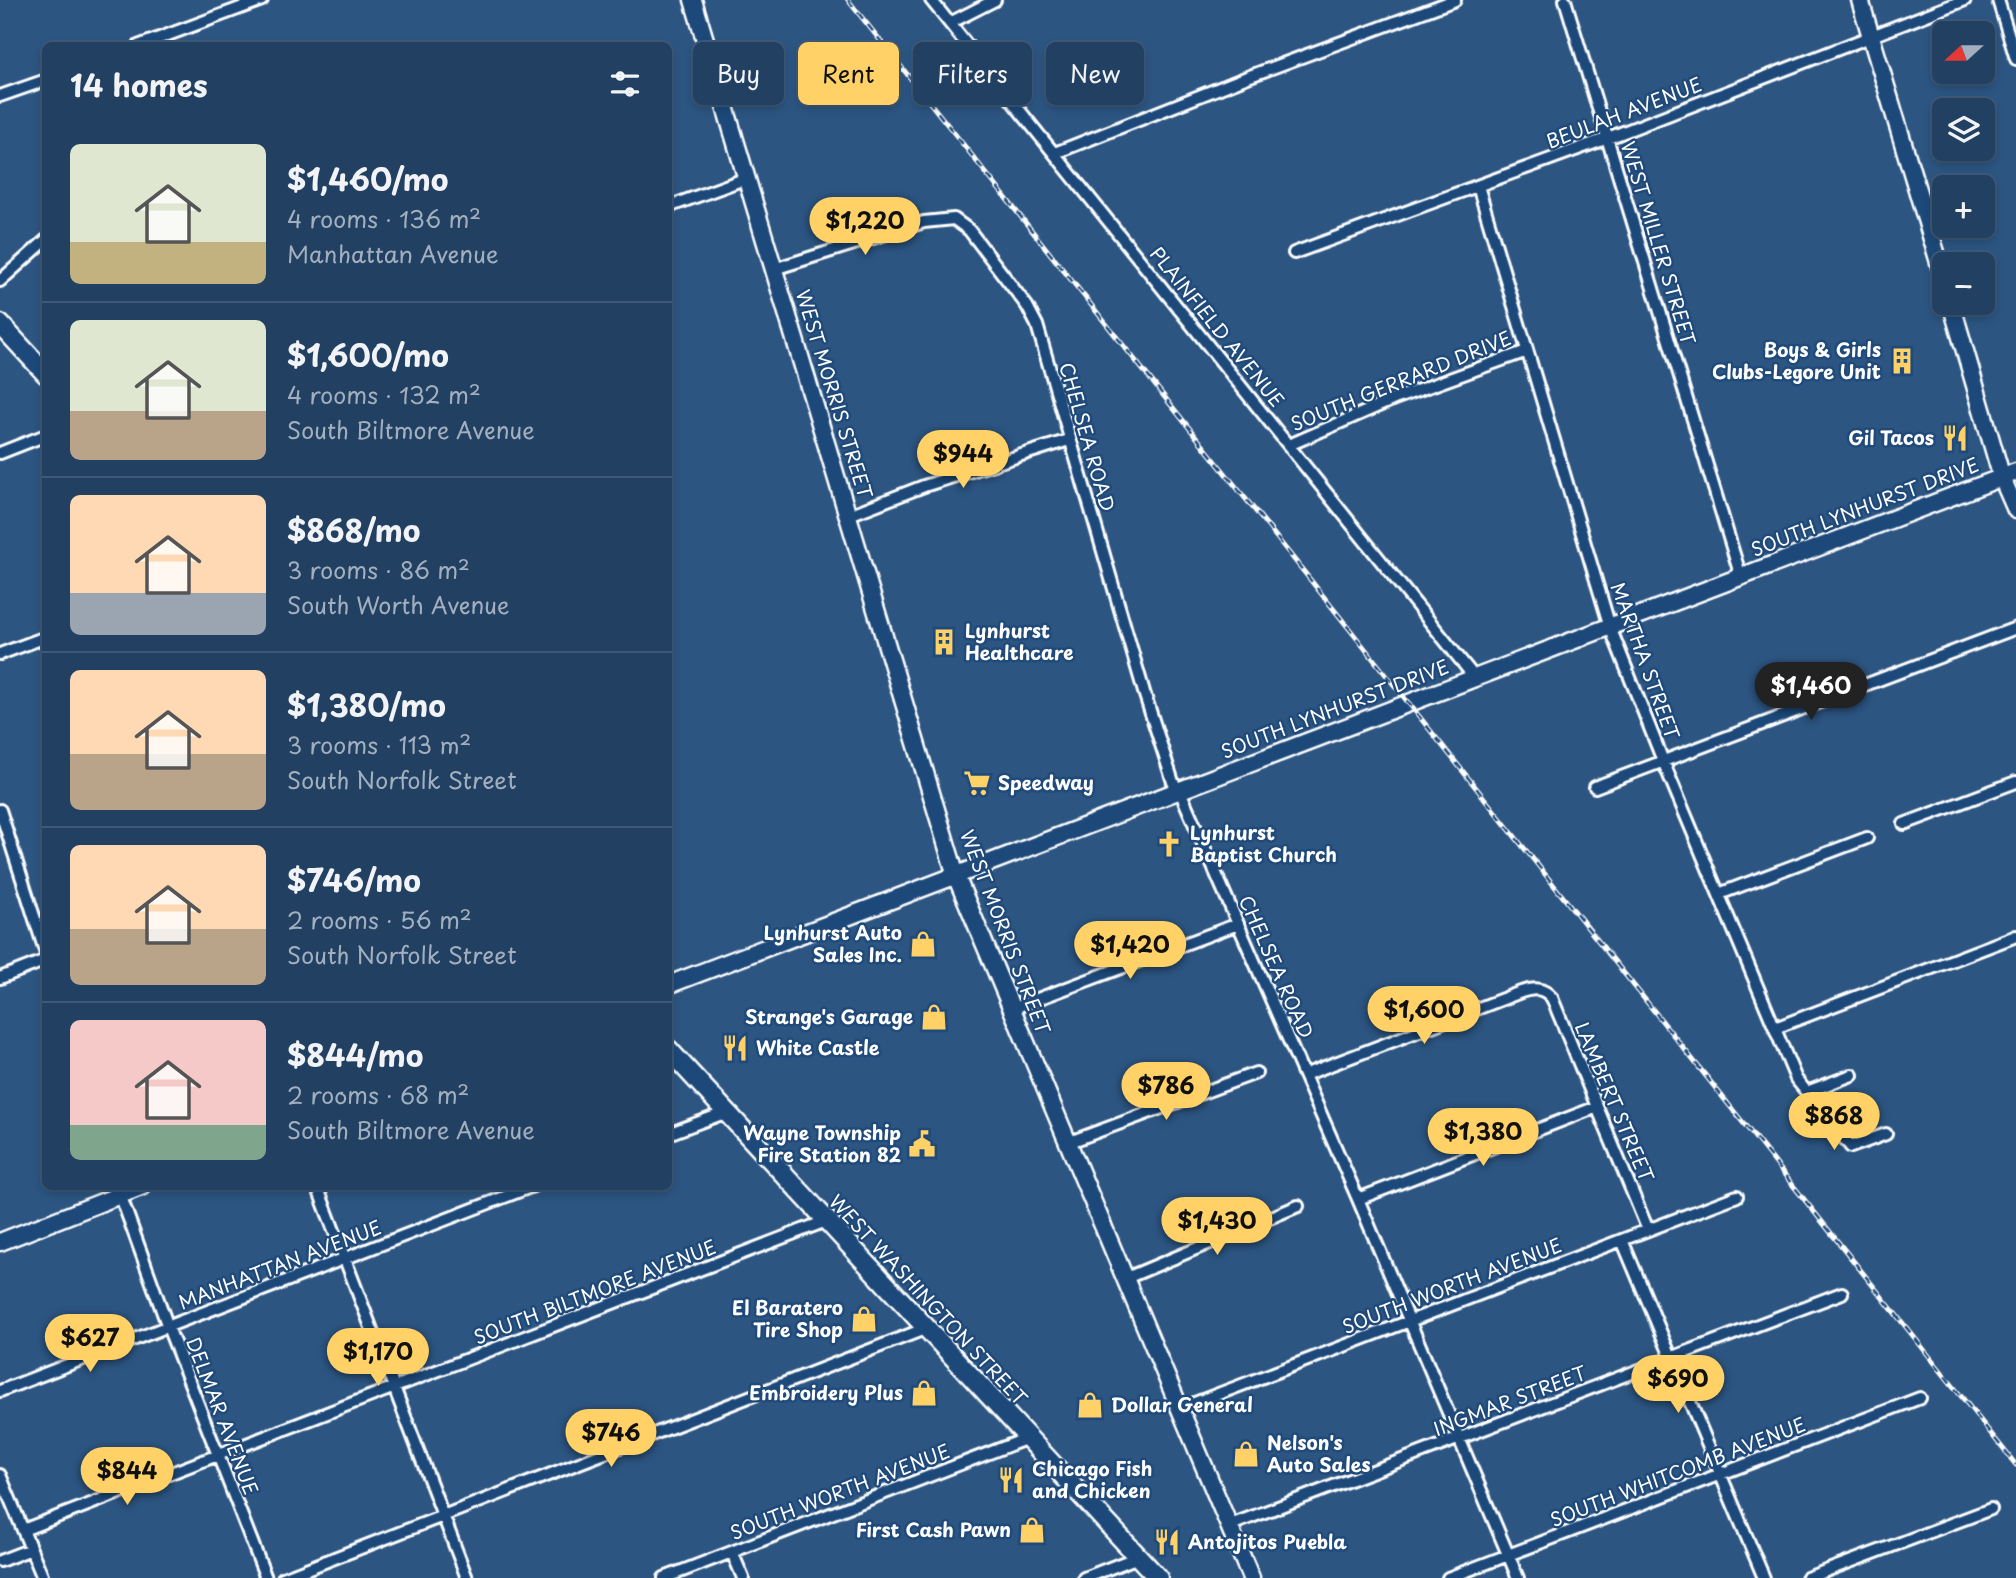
<!DOCTYPE html>
<meta charset="utf-8">
<style>
:root{--surface:#214062;--page:#2d4b6b;--text:#f1f3f6;--muted:#a2afbe;--line:#3e5977;--accent:#ffd166}
body{margin:0;font-family:"Playpen Sans",sans-serif;background:var(--page);color:var(--text);height:100vh;display:flex;flex-direction:column;font-size:26px;white-space:nowrap}
*{box-sizing:border-box;margin:0}
p{font-size:23px;color:var(--muted)}
.icon{flex:none;width:38px;height:38px;fill:none;stroke:currentColor;stroke-width:2;stroke-linecap:round;stroke-linejoin:round}
.map{position:relative;flex:1;overflow:hidden}
.details{position:absolute;left:42px;top:42px;width:630px;height:1148px;display:flex;flex-direction:column;background:var(--surface);border-radius:10px;box-shadow:0 4px 10px #0003,0 0 0 2px var(--line)}
.details>*{flex:none}
.guide{position:absolute;left:693px;top:42px;width:665px;height:63px;display:flex;gap:14px}
.needle{width:46px;rotate:249deg}
.fabs{position:absolute;left:1932px;top:21px;display:grid;gap:14px}
.fabs a{display:grid;place-items:center;width:63px;height:63px;border-radius:10px;background:var(--surface);box-shadow:0 4px 10px #0003,0 0 0 2px var(--line);font-size:35px}
.price{position:absolute;translate:-50% -60px;padding:0 16px;border-radius:24px;background:var(--accent);color:#111;font-size:23px;line-height:46px;filter:drop-shadow(0 2px 4px #0008)}
.price::after{content:'';position:absolute;left:50%;top:42px;width:21px;height:16px;margin-left:-10px;background:inherit;clip-path:polygon(0 0,100% 0,50% 100%)}
.price.selected{background:#222;color:#fff}
ul{padding:0;list-style:none}
li{display:flex;align-items:center;gap:21px;height:175px;padding:0 28px}
li+li{border-top:2px solid var(--line)}
li span{display:grid;place-items:center;flex:none;width:196px;height:140px;border-radius:10px;color:#555}
li>.icon{margin-inline-start:auto}
span .icon{width:84px;height:84px;fill:#fffc;stroke-width:1}
li b{font-size:30px}
h2{display:flex;justify-content:space-between;align-items:center;height:84px;padding:0 28px;font-size:30px}
.tag{padding:0 24px;border-radius:10px;background:var(--surface);box-shadow:0 4px 10px #0003,0 0 0 2px var(--line);font-size:24px;line-height:63px}
.tag.selected{background:var(--accent);color:#111}
.map>svg:first-child{display:block}
.lines{fill:none;stroke-linecap:round;stroke-linejoin:round}
.street-casing{stroke:#fff;stroke-width:16}
.secondary-casing{stroke:#fff;stroke-width:21}
.primary-casing{stroke:#fff;stroke-width:23}
.street{stroke:#1f4a7a;stroke-width:10}
.secondary{stroke:#1f4a7a;stroke-width:16}
.primary{stroke:#1f4a7a;stroke-width:18}
.rail-casing{stroke:#fff;stroke-width:5}
.rail{stroke:#1f4a7a;stroke-width:2.5;stroke-dasharray:8;stroke-linecap:butt}
.labels{text-anchor:middle;stroke-width:5;stroke-linejoin:round;paint-order:stroke}
.street-label{font-size:19px;fill:#fff;stroke:#1f4a7a}
.poi-label{font-size:19px;font-weight:bold;fill:#fff;stroke:#1f4a7a;text-anchor:end}
</style>
<div class="map">
<svg width="2016" height="1578" viewBox="0 0 2016 1578">
<rect width="100%" height="100%" fill="#2c5582"/>
<filter id="ink" filterUnits="userSpaceOnUse"><feTurbulence type="fractalNoise" baseFrequency=".0143" numOctaves="2"/><feDisplacementMap in="SourceGraphic" scale="14" xChannelSelector="R" yChannelSelector="G"/><feConvolveMatrix kernelMatrix="1 2 1 2 8 2 1 2 1" color-interpolation-filters="sRGB"/></filter>
<g filter="url(#ink)">
<g class="lines">
<g class="street-casing">
<path id="street" d="M 931,0 L 1475,678
M 1565,0 L 1741,577
M 1998,0 L 2016,59
M 950,23 L 995,0
M 138,46 L 262,0
M 0,96 L 46,80
M 1055,153 L 1250,76 L 1455,0
M 1478,186 L 1610,627 L 1663,761 L 1796,1079 L 1851,1147 L 1886,1134
M 668,207 L 747,178
M 1294,253 L 1608,138 L 1965,0
M 774,269 L 924,222 L 954,219 L 969,230 L 1027,306 L 1037,325 L 1144,692 L 1173,782 L 1180,791 L 1358,1199 L 1518,1578
M 0,281 L 46,240
M 1289,445 L 1397,398 L 1527,351
M 0,453 L 46,435
M 849,515 L 924,486 L 1069,440
M 0,654 L 46,637
M 1595,787 L 2016,628
M 0,810 L 46,954
M 1904,824 L 2016,782
M 1719,894 L 1867,838
M 0,978 L 46,960
M 1011,1009 L 1238,924
M 1775,1028 L 2016,936
M 1304,1075 L 1521,992 C 1533,988 1543,987 1552,998 L 1648,1230
M 1807,1092 L 1852,1075
M 668,1134 L 727,1112
M 1067,1143 L 1256,1073
M 117,1186 L 168,1327 L 266,1578
M 317,1186 L 467,1578
M 1358,1199 L 1597,1107
M 1622,1240 L 1764,1578
M 1124,1279 L 1298,1206
M 0,1391 L 533,1186
M 1179,1409 L 1737,1196
M 0,1475 L 43,1578
M 1228,1526 L 1842,1293
M 23,1530 L 826,1221
M 732,1552 L 743,1578
M 0,1561 L 31,1549
M 283,1578 L 927,1328
M 664,1578 L 1028,1438
M 1084,1578 L 1138,1557
M 1448,1578 L 1920,1398
M 1807,1578 L 1991,1509"/>
</g>
<g class="secondary-casing">
<path id="secondary" d="M 693,0 L 956,876 L 1251,1578
M 1860,0 L 1944,279
M 1951,303 L 2002,478 L 2016,510
M 668,985 L 2016,472
M 0,1242 L 143,1186"/>
</g>
<g class="primary-casing">
<path id="primary" d="M 0,324 L 46,374
M 668,1049 L 1158,1578"/>
</g>
<use href="#street" class="street"/>
<use href="#secondary" class="secondary"/>
<use href="#primary" class="primary"/>
<g class="rail-casing">
<path id="rail" d="M 848,0 L 2016,1465"/>
</g>
<use href="#rail" class="rail"/>
</g>
</g>
<defs>
<g id="building-bare" transform="scale(2.1)"><path d="M-4-6H4V6H1V3H-1V6H-4ZM-2.5-4.3h1.7v1.8h-1.7ZM.8-4.3h1.7v1.8H.8ZM-2.5-1h1.7V.8h-1.7ZM.8-1h1.7V.8H.8Z" fill="#ffd166" stroke="#1f4a7a" stroke-width="2.5" paint-order="stroke"/></g>
<g id="restaurant-bare" transform="scale(2.1)"><path d="M-5-6h1v4h1v-4h1v4h1v-4h1v5L-1.5 .5V6h-2V.5L-5-1ZM5-6V6H3V1.5H1.5Q1.5-4 5-6Z" fill="#ffd166" stroke="#1f4a7a" stroke-width="2.5" paint-order="stroke"/></g>
<g id="supermarket-bare" transform="scale(2.1)"><path d="M-6-5.5h2.5l.6 2H6L4.5 2H-2.5L-4.4-4H-6ZM-1.5 3.2a1.3 1.3 0 1 0 .1 0ZM3 3.2a1.3 1.3 0 1 0 .1 0Z" fill="#ffd166" stroke="#1f4a7a" stroke-width="2.5" paint-order="stroke"/></g>
<g id="church-bare" transform="scale(2.1)"><path d="M-1.2-6h2.4v3.5h3.3v2.4h-3.3V6h-2.4V-.1h-3.3v-2.4h3.3Z" fill="#ffd166" stroke="#1f4a7a" stroke-width="2.5" paint-order="stroke"/></g>
<g id="shop-bare" transform="scale(2.1)"><path d="M-5-2.5h2.3a2.7 3.5 0 0 1 5.4 0H5L5.5 6h-11ZM-1.5-2.5h3a1.5 2.3 0 0 0-3 0Z" fill="#ffd166" stroke="#1f4a7a" stroke-width="2.5" paint-order="stroke"/></g>
<g id="civic-bare" transform="scale(2.1)"><path d="M-.6-6.5H3V-4.5H.6V-3L4-1V1h2V6H-6V1h2V-1L-.6-3ZM-1.2 2.5V6h2.4V2.5Z" fill="#ffd166" stroke="#1f4a7a" stroke-width="2.5" paint-order="stroke"/></g>
</defs>
<g fill-rule="evenodd">
<use href="#building-bare" x="1902" y="361"/>
<use href="#restaurant-bare" x="1955" y="438"/>
<use href="#building-bare" x="944" y="642"/>
<use href="#supermarket-bare" x="977" y="783"/>
<use href="#church-bare" x="1169" y="844"/>
<use href="#shop-bare" x="923" y="944"/>
<use href="#shop-bare" x="934" y="1017"/>
<use href="#restaurant-bare" x="735" y="1048"/>
<use href="#civic-bare" x="922" y="1144"/>
<use href="#shop-bare" x="864" y="1319"/>
<use href="#shop-bare" x="924" y="1393"/>
<use href="#shop-bare" x="1090" y="1405"/>
<use href="#shop-bare" x="1246" y="1454"/>
<use href="#restaurant-bare" x="1011" y="1480"/>
<use href="#shop-bare" x="1032" y="1530"/>
<use href="#restaurant-bare" x="1167" y="1542"/>
</g>
<g class="labels">
<g class="street-label">
<text transform="translate(1624 113) rotate(-21)" y="7">BEULAH AVENUE</text>
<text transform="translate(1658 243) rotate(73)" y="7">WEST MILLER STREET</text>
<text transform="translate(1217 327) rotate(51)" y="7">PLAINFIELD AVENUE</text>
<text transform="translate(1401 381) rotate(-22)" y="7">SOUTH GERRARD DRIVE</text>
<text transform="translate(834 394) rotate(73)" y="7">WEST MORRIS STREET</text>
<text transform="translate(1087 437) rotate(74)" y="7">CHELSEA ROAD</text>
<text transform="translate(1865 507) rotate(-21)" y="7">SOUTH LYNHURST DRIVE</text>
<text transform="translate(1645 661) rotate(70)" y="7">MARTHA STREET</text>
<text transform="translate(1335 709) rotate(-21)" y="7">SOUTH LYNHURST DRIVE</text>
<text transform="translate(1005 932) rotate(69)" y="7">WEST MORRIS STREET</text>
<text transform="translate(1276 967) rotate(66)" y="7">CHELSEA ROAD</text>
<text transform="translate(1614 1102) rotate(67)" y="7">LAMBERT STREET</text>
<text transform="translate(280 1265) rotate(-21)" y="7">MANHATTAN AVENUE</text>
<text transform="translate(1452 1286) rotate(-21)" y="7">SOUTH WORTH AVENUE</text>
<text transform="translate(595 1292) rotate(-21)" y="7">SOUTH BILTMORE AVENUE</text>
<text transform="translate(928 1300) rotate(47)" y="7">WEST WASHINGTON STREET</text>
<text transform="translate(1510 1401) rotate(-21)" y="7">INGMAR STREET</text>
<text transform="translate(222 1416) rotate(69)" y="7">DELMAR AVENUE</text>
<text transform="translate(1678 1472) rotate(-21)" y="7">SOUTH WHITCOMB AVENUE</text>
<text transform="translate(840 1492) rotate(-21)" y="7">SOUTH WORTH AVENUE</text>
</g>
<g class="poi-label">
<text x="1881" y="357">Boys &amp; Girls<tspan x="1881" dy="22">Clubs-Legore Unit</tspan></text>
<text x="1934" y="445">Gil Tacos</text>
<text x="965" y="638" text-anchor="start">Lynhurst<tspan x="965" dy="22">Healthcare</tspan></text>
<text x="998" y="790" text-anchor="start">Speedway</text>
<text x="1190" y="840" text-anchor="start">Lynhurst<tspan x="1190" dy="22">Baptist Church</tspan></text>
<text x="902" y="940">Lynhurst Auto<tspan x="902" dy="22">Sales Inc.</tspan></text>
<text x="913" y="1024">Strange's Garage</text>
<text x="756" y="1055" text-anchor="start">White Castle</text>
<text x="901" y="1140">Wayne Township<tspan x="901" dy="22">Fire Station 82</tspan></text>
<text x="843" y="1315">El Baratero<tspan x="843" dy="22">Tire Shop</tspan></text>
<text x="903" y="1400">Embroidery Plus</text>
<text x="1111" y="1412" text-anchor="start">Dollar General</text>
<text x="1267" y="1450" text-anchor="start">Nelson's<tspan x="1267" dy="22">Auto Sales</tspan></text>
<text x="1032" y="1476" text-anchor="start">Chicago Fish<tspan x="1032" dy="22">and Chicken</tspan></text>
<text x="1011" y="1537">First Cash Pawn</text>
<text x="1188" y="1549" text-anchor="start">Antojitos Puebla</text>
</g>
</g>
</svg>
<div class="fabs">
<a><svg class="needle" viewBox="-14 -14 28 28"><path d="M0-13l5 13h-10z" fill="#e53935"/><path d="M0 13l5-13h-10z" fill="#a2afbe"/></svg></a>
<a><svg class="icon" aria-label="layers" viewBox="0 0 24 24"><path d="M12 4l9 5-9 5-9-5zM3 14l9 5 9-5"/></svg></a>
<a>+</a>
<a>−</a>
</div>
<b class="price" style="left:865px;top:257px">$1,220</b>
<b class="price" style="left:963px;top:490px">$944</b>
<b class="price selected" style="left:1811px;top:722px">$1,460</b>
<b class="price" style="left:1130px;top:981px">$1,420</b>
<b class="price" style="left:1424px;top:1046px">$1,600</b>
<b class="price" style="left:1166px;top:1122px">$786</b>
<b class="price" style="left:1834px;top:1152px">$868</b>
<b class="price" style="left:1483px;top:1168px">$1,380</b>
<b class="price" style="left:1217px;top:1257px">$1,430</b>
<b class="price" style="left:90px;top:1374px">$627</b>
<b class="price" style="left:378px;top:1388px">$1,170</b>
<b class="price" style="left:1678px;top:1415px">$690</b>
<b class="price" style="left:611px;top:1469px">$746</b>
<b class="price" style="left:127px;top:1507px">$844</b>
<div class="guide">
<a class="tag">Buy</a>
<a class="tag selected">Rent</a>
<a class="tag">Filters</a>
<a class="tag">New</a>
</div>
<section class="details">
<h2>14 homes<svg class="icon" aria-label="filters" viewBox="0 0 24 24"><path d="M4 7h16M4 17h16"/><circle cx="9" cy="7" r="2"/><circle cx="15" cy="17" r="2"/></svg></h2>
<ul>
<li><span style="background:linear-gradient(#dfe7d0 70%,#c2b280 0)"><svg class="icon" aria-label="home" viewBox="0 0 24 24"><path d="M3 11l9-7 9 7M6 9v11h12V9"/></svg></span><div><b>$1,460/mo</b><p>4 rooms · 136 m²</p><p>Manhattan Avenue</p></div></li>
<li><span style="background:linear-gradient(#dfe7d0 65%,#b9a48a 0)"><svg class="icon" aria-label="home" viewBox="0 0 24 24"><path d="M3 11l9-7 9 7M6 9v11h12V9"/></svg></span><div><b>$1,600/mo</b><p>4 rooms · 132 m²</p><p>South Biltmore Avenue</p></div></li>
<li><span style="background:linear-gradient(#ffd9b3 70%,#9aa5b1 0)"><svg class="icon" aria-label="home" viewBox="0 0 24 24"><path d="M3 11l9-7 9 7M6 9v11h12V9"/></svg></span><div><b>$868/mo</b><p>3 rooms · 86 m²</p><p>South Worth Avenue</p></div></li>
<li><span style="background:linear-gradient(#ffd9b3 60%,#b9a48a 0)"><svg class="icon" aria-label="home" viewBox="0 0 24 24"><path d="M3 11l9-7 9 7M6 9v11h12V9"/></svg></span><div><b>$1,380/mo</b><p>3 rooms · 113 m²</p><p>South Norfolk Street</p></div></li>
<li><span style="background:linear-gradient(#ffd9b3 60%,#b9a48a 0)"><svg class="icon" aria-label="home" viewBox="0 0 24 24"><path d="M3 11l9-7 9 7M6 9v11h12V9"/></svg></span><div><b>$746/mo</b><p>2 rooms · 56 m²</p><p>South Norfolk Street</p></div></li>
<li><span style="background:linear-gradient(#f6c9c9 75%,#7fa58c 0)"><svg class="icon" aria-label="home" viewBox="0 0 24 24"><path d="M3 11l9-7 9 7M6 9v11h12V9"/></svg></span><div><b>$844/mo</b><p>2 rooms · 68 m²</p><p>South Biltmore Avenue</p></div></li>
</ul>
</section>
</div>
